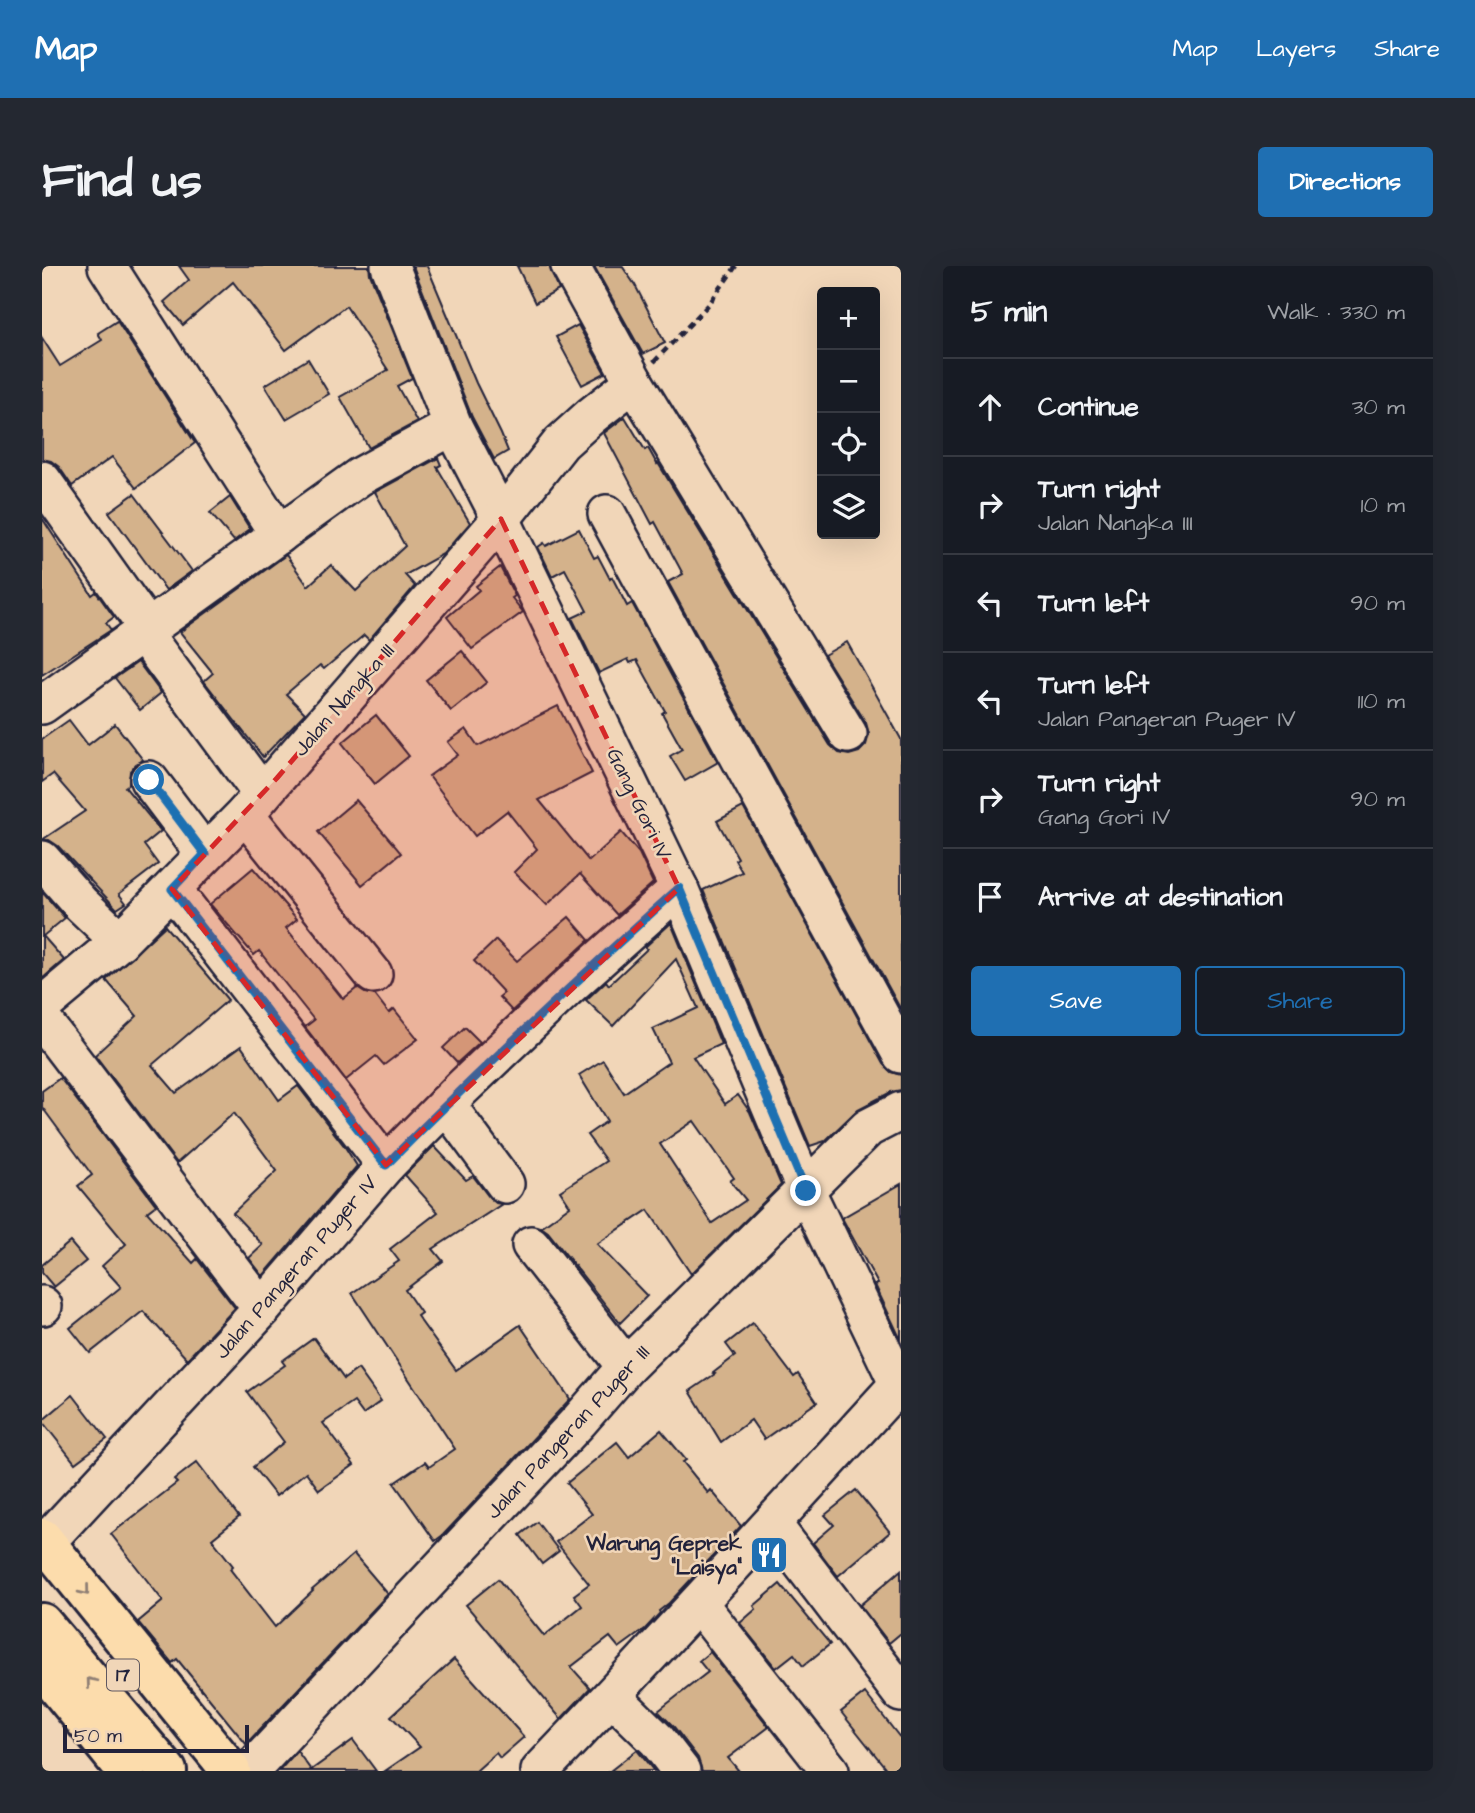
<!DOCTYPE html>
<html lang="en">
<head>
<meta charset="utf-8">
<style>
	:root { --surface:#171b24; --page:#242831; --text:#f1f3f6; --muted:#9ea1a6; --line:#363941; --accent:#1f6fb2 }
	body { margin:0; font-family:"Architects Daughter",sans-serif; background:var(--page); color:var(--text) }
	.controls { position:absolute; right:21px; top:21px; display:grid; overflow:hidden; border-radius:7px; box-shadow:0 7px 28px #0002 }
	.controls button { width:63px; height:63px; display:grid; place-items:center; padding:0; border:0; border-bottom:2px solid var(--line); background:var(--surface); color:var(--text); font:35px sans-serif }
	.scale { position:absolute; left:21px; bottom:18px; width:186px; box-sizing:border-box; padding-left:7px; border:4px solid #22223b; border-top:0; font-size:19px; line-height:24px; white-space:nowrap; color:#22223b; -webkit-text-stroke:5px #f1d6b8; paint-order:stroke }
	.stop { position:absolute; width:21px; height:21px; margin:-16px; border:5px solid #1f6fb2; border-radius:50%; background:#fff }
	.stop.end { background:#1f6fb2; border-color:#fff; box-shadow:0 2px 7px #0008 }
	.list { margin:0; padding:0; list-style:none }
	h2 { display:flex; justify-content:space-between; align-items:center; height:91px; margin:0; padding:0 28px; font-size:30px }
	h2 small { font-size:23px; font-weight:400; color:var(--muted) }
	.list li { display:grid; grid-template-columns:46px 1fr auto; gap:21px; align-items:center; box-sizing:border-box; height:98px; padding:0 28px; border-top:2px solid var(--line) }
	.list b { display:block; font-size:26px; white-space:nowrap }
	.list p { margin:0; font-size:23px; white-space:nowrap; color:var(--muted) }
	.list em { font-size:23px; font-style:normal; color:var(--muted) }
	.actions { display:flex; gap:14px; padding:21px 28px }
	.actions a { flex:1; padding:16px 0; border:2px solid var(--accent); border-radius:7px; text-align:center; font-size:24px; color:var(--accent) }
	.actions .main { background:var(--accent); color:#fff }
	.icon { flex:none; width:38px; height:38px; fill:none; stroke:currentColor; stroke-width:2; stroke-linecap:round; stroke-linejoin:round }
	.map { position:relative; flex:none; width:859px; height:1505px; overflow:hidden; border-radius:7px }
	header { display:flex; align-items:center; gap:42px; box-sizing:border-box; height:98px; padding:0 35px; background:var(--accent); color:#fff }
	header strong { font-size:33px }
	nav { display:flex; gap:38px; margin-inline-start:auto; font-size:24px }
	.intro { display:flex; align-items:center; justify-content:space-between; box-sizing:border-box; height:168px; padding:0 42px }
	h1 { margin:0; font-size:49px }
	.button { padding:18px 32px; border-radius:7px; background:var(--accent); color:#fff; font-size:24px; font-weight:700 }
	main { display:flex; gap:42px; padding:0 42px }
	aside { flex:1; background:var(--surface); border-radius:7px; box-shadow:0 7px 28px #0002 }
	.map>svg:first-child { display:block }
</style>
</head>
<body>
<header>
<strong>Map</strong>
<nav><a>Map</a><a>Layers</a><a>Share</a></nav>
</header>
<div class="intro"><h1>Find us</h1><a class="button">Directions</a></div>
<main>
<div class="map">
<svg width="859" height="1505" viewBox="0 0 859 1505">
	<rect width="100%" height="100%" fill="#f1d6b8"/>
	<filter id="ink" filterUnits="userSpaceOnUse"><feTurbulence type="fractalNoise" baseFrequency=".0143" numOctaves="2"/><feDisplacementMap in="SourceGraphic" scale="14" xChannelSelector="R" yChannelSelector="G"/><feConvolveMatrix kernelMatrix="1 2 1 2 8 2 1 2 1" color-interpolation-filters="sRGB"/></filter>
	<g filter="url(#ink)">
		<g fill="#d4b28b" stroke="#22223b" stroke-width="2" fill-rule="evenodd">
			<path d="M137 0H327L328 8 370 112 355 120 375 156 327 182 298 131 346 104 304 40 244 84 191 16 141 59 122 36 147 14Z"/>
			<path d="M371 0H385L434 117 459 168 466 185 452 193 430 151Z"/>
			<path d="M475 0H507L517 24 493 37Z"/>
			<path d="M552 0H580L593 19 623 77 601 88Z"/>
			<path d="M75 55 153 177 94 222 70 191 30 220 17 201 9 195 0 193V72L18 100 60 74 56 67Z"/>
			<path d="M536 59 563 107 540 119 514 71Z"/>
			<path d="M266 93 287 128 244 153 223 119Z"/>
			<path d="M583 151 603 184 606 182 615 198 616 197 788 479 797 487 807 489 817 486 824 479 827 468 824 457 782 389 805 376 859 473V744L626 316 641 308 613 256 610 258 562 167Z"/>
			<path d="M396 192 399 199 395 201 428 257 401 288 363 309 373 320 327 374 322 369 282 403 278 399 244 428 263 447 221 491 162 415 171 407 138 366 244 289 266 320 289 299 314 325 363 280 333 226Z"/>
			<path d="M92 228 150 305 124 324 67 246Z"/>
			<path d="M188 231 208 263 192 275 168 247Z"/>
			<path d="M0 252 50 329 54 326 72 351 64 357 69 364 0 409Z"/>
			<path d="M537 263 552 292 556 290 568 313 570 311 585 340 590 337 676 496 643 515 628 490 640 483 620 447 623 445 595 394 588 397 586 393 557 407 530 352 545 345 523 303 510 310 496 281 502 277 504 280Z"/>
			<path d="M458 301 473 330 470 332 481 346 430 383 405 351 437 324 434 320Z"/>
			<path d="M420 385 445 416 409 445 384 414Z"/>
			<path d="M96 396 119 427 98 444 73 412Z"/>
			<path d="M516 440 550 507 497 534 547 595 579 566 597 587 611 617 575 649 538 608 505 639 472 606 495 583 465 545 433 570 387 510 416 489 406 476 424 463 436 480Z"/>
			<path d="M334 449 367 490 333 518 300 477Z"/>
			<path d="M27 454 46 479 73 458 101 494 94 498 88 505 87 518 83 521 119 565 102 579 116 598 77 628 84 637 75 643 16 580 7 574H0L43 545 11 508 0 516V473Z"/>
			<path d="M314 534 359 587 320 619 276 566Z"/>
			<path d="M701 541 841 798 849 806 859 809V824L849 826 816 843 783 875 768 880 661 624 700 606 693 594 696 592 675 555Z"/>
			<path d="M211 602 255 653 244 662 301 733 315 722 323 727 333 729 347 747 352 743 376 773 342 799 334 790 304 814 263 761 272 754 217 685 212 689 168 638Z"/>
			<path d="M0 626 23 652 1 670 22 694 0 713Z"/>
			<path d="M527 651 547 674 470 745 457 731 462 727 432 695 454 674 475 695Z"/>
			<path d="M629 657 679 778 651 791 683 838 696 829 708 846 739 919 649 1008 606 944 555 978 605 1030 578 1057 506 966 499 961 528 940 518 925 564 895 545 869 565 855 537 809 561 794 582 827 627 796 611 763 656 742 634 693 571 760 544 734 564 715 567 719 605 683 603 681ZM652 855 692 912 688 915 704 934 670 957 618 878Z"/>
			<path d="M123 660 186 734 110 799 134 827 199 780 237 834 256 820 303 881 315 900 221 1010 207 992 221 979 191 947 235 905 192 847 135 897 53 789 95 750 64 714Z"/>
			<path d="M423 761 438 776 415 797 401 782Z"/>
			<path d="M18 812 114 939 105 946 151 997 155 993 193 1042 145 1093 101 1045 48 1087 28 1062 79 1021 60 1000 84 978 36 920 50 909 0 841V825Z"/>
			<path d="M392 880 424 914 431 910 447 931 454 937 460 938 391 983 401 995 363 1024 379 1047 375 1050 414 1104 478 1059 528 1133 401 1269 393 1275 352 1217 383 1196 387 1201 413 1183 310 1027 357 995 348 983 396 946 363 909Z"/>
			<path d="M859 918V1074L833 1019 836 1018 800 952Z"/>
			<path d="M28 976 44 995 12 1021 0 1007V999Z"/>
			<path d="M711 1057 752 1111 756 1108 775 1136 722 1173 709 1154 679 1176 648 1125 673 1108 671 1107 693 1090 684 1078Z"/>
			<path d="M272 1072 302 1113 316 1103 339 1135 321 1148 312 1136 281 1157 312 1199 277 1224 264 1206 234 1230 211 1201 242 1176 205 1126 243 1099 240 1095Z"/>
			<path d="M31 1129 65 1173 33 1197 0 1155Z"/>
			<path d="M619 1164 644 1194 641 1196 666 1227 669 1224 699 1260 627 1337 617 1345 618 1347 603 1363 577 1382 568 1371 529 1401 548 1422 519 1453 424 1339 456 1313 502 1370 540 1340 532 1329 547 1318 514 1276 550 1248 525 1217 575 1176 587 1191Z"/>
			<path d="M155 1196 197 1251 170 1273 191 1300 188 1303 233 1361 271 1325 270 1324 312 1288 346 1328 204 1478 135 1393 130 1397 96 1356 121 1335 69 1268 135 1217 132 1214Z"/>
			<path d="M814 1224 848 1266 796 1310 771 1277 792 1259 783 1249Z"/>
			<path d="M495 1256 517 1285 500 1298 478 1269Z"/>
			<path d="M859 1304V1367L847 1377 818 1339Z"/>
			<path d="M738 1318 788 1378 761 1400 752 1388 734 1402 698 1357 714 1343 712 1340Z"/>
			<path d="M668 1386 727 1461 686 1492 697 1505H660L656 1492 632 1461 616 1445 666 1406 657 1395Z"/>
			<path d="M412 1393 482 1471 458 1492 454 1487 434 1505H343L378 1481 349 1450Z"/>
			<path d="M823 1427 859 1473V1505H846L799 1446Z"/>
			<path d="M311 1474 334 1505H237L255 1485 269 1504Z"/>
			<path d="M595 1484 612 1505H568Z"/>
		</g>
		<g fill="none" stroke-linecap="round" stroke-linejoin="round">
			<defs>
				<g id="minor">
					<path d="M65 0 237 269"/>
					<path d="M348 0 411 160 459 253 637 622 764 925 859 1123"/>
					<path d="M528 0 592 116 806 468"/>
					<path d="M0 214 106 363"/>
					<path d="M565 248 859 788"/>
					<path d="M101 367 220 528"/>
					<path d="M0 439 317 211 411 160"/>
					<path d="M107 514 163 588"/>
					<path d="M203 548 331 708"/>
					<path d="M0 594 39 638 78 675"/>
					<path d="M130 623 344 899"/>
					<path d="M0 740 78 675 203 548 459 253 519 177 549 150 592 116"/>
					<path d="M0 754 220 1043"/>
					<path d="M404 838 463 918"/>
					<path d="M489 979 584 1101"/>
					<path d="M0 1039 1 1040"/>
					<path d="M730 1258 859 1427"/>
					<path d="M4 1276 220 1043 344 899 420 822 524 723 637 622"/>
					<path d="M657 1338 788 1505"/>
					<path d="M570 1430 615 1474 639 1505"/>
					<path d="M208 1505 537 1155 584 1101 826 862 859 845"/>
					<path d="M498 1505C620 1378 738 1248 857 1118"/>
				</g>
				<g id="highway">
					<path d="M0 1272 189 1505"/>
					<path d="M0 1357 125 1505"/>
					<path d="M0 1402 84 1505"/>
				</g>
			</defs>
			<use href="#minor" stroke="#22223b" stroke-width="42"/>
			<use href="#highway" stroke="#22223b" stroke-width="44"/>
			<path stroke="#22223b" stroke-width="4.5" stroke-dasharray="7 5" stroke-linecap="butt" d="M612 96 667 38 694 0"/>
			<use href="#minor" stroke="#f1d6b8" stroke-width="37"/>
			<use href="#highway" stroke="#fcdcac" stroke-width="38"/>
		</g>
		<defs><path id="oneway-chevron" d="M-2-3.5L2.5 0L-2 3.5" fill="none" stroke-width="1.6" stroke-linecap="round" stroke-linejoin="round" transform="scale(1.75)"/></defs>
		<g stroke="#8f7f74">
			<use href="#oneway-chevron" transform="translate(43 1325) rotate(51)"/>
			<use href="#oneway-chevron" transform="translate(49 1416) rotate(-130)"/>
		</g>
	</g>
	<g fill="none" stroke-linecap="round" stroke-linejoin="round" filter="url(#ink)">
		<path stroke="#1f6fb2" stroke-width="9" d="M107 514 163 588 130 623 344 899C439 803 537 712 637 622L764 925"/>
	</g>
	<path fill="#d62828" fill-opacity="0.2" stroke="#d62828" stroke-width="5" stroke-dasharray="14 9" stroke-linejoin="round" d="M459 253 637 622 344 899 130 623 235 512Z"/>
	<defs>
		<symbol id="restaurant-square" viewBox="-11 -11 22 22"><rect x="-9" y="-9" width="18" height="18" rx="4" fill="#1f6fb2" stroke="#f1d6b8"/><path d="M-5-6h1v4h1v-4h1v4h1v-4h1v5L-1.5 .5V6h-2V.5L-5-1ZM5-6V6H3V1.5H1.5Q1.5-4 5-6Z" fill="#fff"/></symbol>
	</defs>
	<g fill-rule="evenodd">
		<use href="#restaurant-square" x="705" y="1267" width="44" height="44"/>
	</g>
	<g text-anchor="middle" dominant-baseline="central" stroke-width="5" stroke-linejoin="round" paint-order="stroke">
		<rect fill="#f1d6b8" stroke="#605860" stroke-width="2" x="65" y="1393.5" width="32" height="31" rx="5"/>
		<g font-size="19" font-weight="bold" fill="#22223b">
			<text x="81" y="1409">17</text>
		</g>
		<g font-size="21" fill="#22223b" stroke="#f1d6b8">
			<text transform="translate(302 434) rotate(-49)">Jalan Nangka III</text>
			<text transform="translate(597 538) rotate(64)">Gang Gori IV</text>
			<text transform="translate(254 1001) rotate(-49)">Jalan Pangeran Puger IV</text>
			<text transform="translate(526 1166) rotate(-47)">Jalan Pangeran Puger III</text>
		</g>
		<g font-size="21" font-weight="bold" fill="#22223b" stroke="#f1d6b8" text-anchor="end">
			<text x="700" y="1277">Warung Geprek<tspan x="700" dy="24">"Laisya"</tspan></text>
		</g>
	</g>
</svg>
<div class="controls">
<button>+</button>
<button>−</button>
<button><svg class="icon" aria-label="locate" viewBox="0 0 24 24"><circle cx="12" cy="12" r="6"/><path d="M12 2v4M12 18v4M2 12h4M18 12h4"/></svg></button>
<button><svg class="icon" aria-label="layers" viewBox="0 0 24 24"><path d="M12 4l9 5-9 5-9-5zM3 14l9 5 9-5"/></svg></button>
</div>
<div class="scale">50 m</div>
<div class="stop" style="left:107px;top:514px"></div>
<div class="stop end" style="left:764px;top:925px"></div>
</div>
<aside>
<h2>5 min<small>Walk · 330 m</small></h2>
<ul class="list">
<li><svg class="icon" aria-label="ahead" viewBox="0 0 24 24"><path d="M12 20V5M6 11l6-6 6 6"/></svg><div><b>Continue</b></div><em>30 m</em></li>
<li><svg class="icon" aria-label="right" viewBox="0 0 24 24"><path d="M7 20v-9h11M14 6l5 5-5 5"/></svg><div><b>Turn right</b><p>Jalan Nangka III</p></div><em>10 m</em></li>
<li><svg class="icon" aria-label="left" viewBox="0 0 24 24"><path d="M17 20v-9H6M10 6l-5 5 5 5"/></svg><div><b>Turn left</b></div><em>90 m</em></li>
<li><svg class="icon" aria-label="left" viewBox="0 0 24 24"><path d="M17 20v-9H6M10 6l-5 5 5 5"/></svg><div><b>Turn left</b><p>Jalan Pangeran Puger IV</p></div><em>110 m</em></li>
<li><svg class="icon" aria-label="right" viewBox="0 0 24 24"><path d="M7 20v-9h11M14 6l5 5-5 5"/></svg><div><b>Turn right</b><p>Gang Gori IV</p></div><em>90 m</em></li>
<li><svg class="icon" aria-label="arrive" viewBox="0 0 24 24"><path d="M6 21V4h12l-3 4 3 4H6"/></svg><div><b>Arrive at destination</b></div></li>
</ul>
<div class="actions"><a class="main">Save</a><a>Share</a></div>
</aside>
</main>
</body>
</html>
